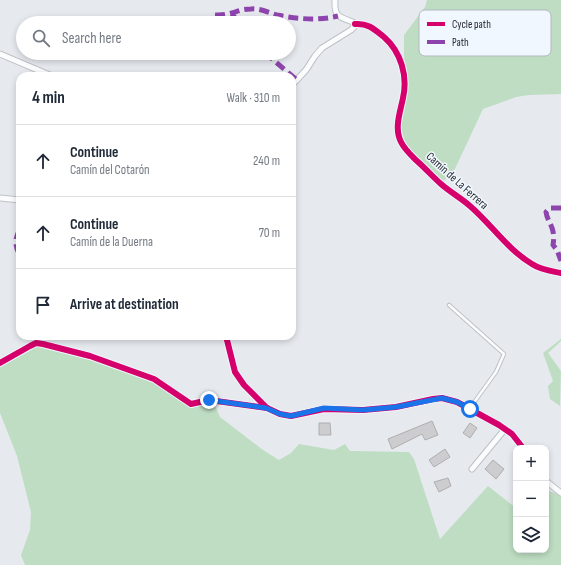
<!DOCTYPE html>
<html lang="en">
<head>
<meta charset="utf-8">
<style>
	:root { --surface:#fff; --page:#f2f2f3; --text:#1f2937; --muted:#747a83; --line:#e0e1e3 }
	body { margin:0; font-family:"Sofia Sans Condensed",sans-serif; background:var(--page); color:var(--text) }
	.controls { position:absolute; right:12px; bottom:12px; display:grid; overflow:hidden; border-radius:8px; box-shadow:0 2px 6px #0003 }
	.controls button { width:36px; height:36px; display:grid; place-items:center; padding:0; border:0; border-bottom:1px solid var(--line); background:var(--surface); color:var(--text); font:20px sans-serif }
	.stop { position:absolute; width:12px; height:12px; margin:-9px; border:3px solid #1a73e8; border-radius:50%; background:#fff }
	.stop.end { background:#1a73e8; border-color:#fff; box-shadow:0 1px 4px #0008 }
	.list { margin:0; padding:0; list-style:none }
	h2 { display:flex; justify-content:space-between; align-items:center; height:52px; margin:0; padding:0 16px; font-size:17px }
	h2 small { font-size:13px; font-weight:400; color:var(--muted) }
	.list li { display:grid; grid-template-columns:26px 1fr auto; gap:12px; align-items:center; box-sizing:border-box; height:72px; padding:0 16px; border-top:1px solid var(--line) }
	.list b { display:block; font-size:15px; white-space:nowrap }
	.list p { margin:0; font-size:13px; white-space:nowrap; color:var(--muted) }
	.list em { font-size:13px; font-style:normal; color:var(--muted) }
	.icon { flex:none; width:22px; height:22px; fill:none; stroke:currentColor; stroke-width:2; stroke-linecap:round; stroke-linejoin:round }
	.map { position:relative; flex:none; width:561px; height:565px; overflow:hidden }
	.search { position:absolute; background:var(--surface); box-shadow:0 2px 6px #0003; left:16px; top:16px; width:280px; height:44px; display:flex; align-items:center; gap:10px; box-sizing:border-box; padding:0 14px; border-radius:22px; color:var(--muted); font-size:15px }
	.panel { position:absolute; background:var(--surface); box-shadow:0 2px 6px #0003; left:16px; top:72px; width:280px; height:268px; border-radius:12px }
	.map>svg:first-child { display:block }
</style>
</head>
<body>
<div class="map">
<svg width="561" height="565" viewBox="0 0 561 565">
	<rect width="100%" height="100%" fill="#e6eaef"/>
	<g fill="#beddc2">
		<path d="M427 0H561V94L529 95 516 97 483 109 453 173 442 182 408 147 401 136V120L408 91 407 70 404 58V35L425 7Z"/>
		<path d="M561 339V341L548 353 561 371 560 406 550 399 548 386 553 381 543 353Z"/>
		<path d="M43 344 81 354 154 379 191 404V408L213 401 220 417 263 450 279 460 291 453 299 444 334 450 345 444 350 451 409 452 414 459 440 539 488 486 516 508V550H546V490L561 495V565H25L21 555 30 530 31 512 17 456 0 413V366L1 362 30 346Z"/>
	</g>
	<g fill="#cdcdcf" stroke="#aeaeb0">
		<path d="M432 421 438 435 425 440 422 434 392 449 388 439Z"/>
		<path d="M319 423H330L331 435H319Z"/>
		<path d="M470 423 477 428 470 438 463 433Z"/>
		<path d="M445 449 450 457 434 467 429 460Z"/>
		<path d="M493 460 504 469 496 479 485 469Z"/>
		<path d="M448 478 451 486 439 492 434 482Z"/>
	</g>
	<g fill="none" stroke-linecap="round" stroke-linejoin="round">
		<defs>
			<path id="lane" d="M449 305 504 354 496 372 470 408"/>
			<g id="street">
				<path d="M335 0C334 17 339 17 353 22L355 24"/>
				<path d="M355 24C368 23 374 29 384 37 401 52 408 76 403 98 400 113 394 128 401 142 405 150 411 155 417 161 425 168 433 177 441 184 450 192 461 198 470 206 492 225 507 249 532 264 541 270 551 271 561 273"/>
				<path d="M0 54 52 76"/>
				<path d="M292 85 306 70 315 56 322 48 351 30 354 27 355 24"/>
				<path d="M0 198 20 200"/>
				<path d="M226 336 235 372 244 385 267 408 280 414 291 416 324 409 363 410 396 407 433 399 442 398 457 402 499 425 512 434 523 448"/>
				<path d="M0 363 30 346 36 343 43 344 90 356 154 379 191 404 209 400 267 408"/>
				<path d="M472 469 505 429"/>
				<path d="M546 481 561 493"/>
			</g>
		</defs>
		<use href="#lane" stroke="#bfc2c6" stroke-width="4.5"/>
		<use href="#street" stroke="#bfc2c6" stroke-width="7"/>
		<use href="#lane" stroke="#fbfcfd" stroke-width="2.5"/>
		<use href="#street" stroke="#fbfcfd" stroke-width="5"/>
		<g stroke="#8e44ad" stroke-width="5" stroke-dasharray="10 5" stroke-linecap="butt">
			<path d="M232 14 239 23"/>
			<path d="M215 15C232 16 236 9 251 9 260 8 269 13 277 15 298 19 318 21 338 16"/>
			<path d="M265 53 297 80"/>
			<path d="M561 208H550L546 212C547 219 550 222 552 228 554 233 554 240 553 245L557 250 561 261"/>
			<path d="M20 230C14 238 15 247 20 255"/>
		</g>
		<defs>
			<g id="cycleway">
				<path d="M355 24C368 23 374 29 384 37 401 52 408 76 403 98 400 113 394 128 401 142 405 150 411 155 417 161 425 168 433 177 441 184 450 192 461 198 470 206 492 225 507 249 532 264 541 270 551 271 561 273"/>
				<path d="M226 336 235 372 244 385 267 408 280 414 291 416 324 409 363 410 396 407 433 399 442 398 457 402 499 425 512 434 523 448"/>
				<path d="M0 363 30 346 36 343 43 344 90 356 154 379 191 404 209 400 267 408"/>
			</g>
		</defs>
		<use href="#cycleway" stroke="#f1f7fe" stroke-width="8"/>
		<use href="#cycleway" stroke="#d6006c" stroke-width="6"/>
	</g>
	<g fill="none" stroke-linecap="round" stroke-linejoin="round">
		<path stroke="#1a73e8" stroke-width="5" d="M209 400 266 408 280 414 291 416 324 408 363 410 396 407 442 398 457 402 470 409"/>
	</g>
	<g text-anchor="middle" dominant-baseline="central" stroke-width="3" stroke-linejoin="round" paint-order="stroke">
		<g font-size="12" fill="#26282c" stroke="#f1f7fe">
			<text transform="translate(457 181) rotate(42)">Camín de La Ferrera</text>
		</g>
	</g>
	<rect x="419" y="10" width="132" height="46" rx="6" fill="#f1f7fe" stroke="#b4b9bf" stroke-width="1"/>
	<rect x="427" y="22" width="18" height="4" fill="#d6006c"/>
	<rect x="427" y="40" width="18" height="4" fill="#8e44ad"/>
	<g font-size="11" fill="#26282c">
		<text x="452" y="28">Cycle path</text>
		<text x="452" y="46">Path</text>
	</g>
</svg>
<div class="controls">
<button>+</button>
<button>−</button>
<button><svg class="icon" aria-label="layers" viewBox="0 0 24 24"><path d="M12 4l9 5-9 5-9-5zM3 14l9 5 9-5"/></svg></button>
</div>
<div class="stop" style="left:470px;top:409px"></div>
<div class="stop end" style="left:209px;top:400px"></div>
<div class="search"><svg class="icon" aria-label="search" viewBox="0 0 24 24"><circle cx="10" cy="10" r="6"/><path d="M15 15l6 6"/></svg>Search here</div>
<section class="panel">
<h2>4 min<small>Walk · 310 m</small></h2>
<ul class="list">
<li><svg class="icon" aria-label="ahead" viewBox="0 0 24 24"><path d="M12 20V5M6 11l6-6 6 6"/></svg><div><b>Continue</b><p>Camín del Cotarón</p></div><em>240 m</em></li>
<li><svg class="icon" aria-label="ahead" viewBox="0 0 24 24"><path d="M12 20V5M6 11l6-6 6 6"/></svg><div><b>Continue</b><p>Camín de la Duerna</p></div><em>70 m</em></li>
<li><svg class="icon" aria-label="arrive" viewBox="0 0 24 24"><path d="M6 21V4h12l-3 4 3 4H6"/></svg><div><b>Arrive at destination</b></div></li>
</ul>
</section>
</div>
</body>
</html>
